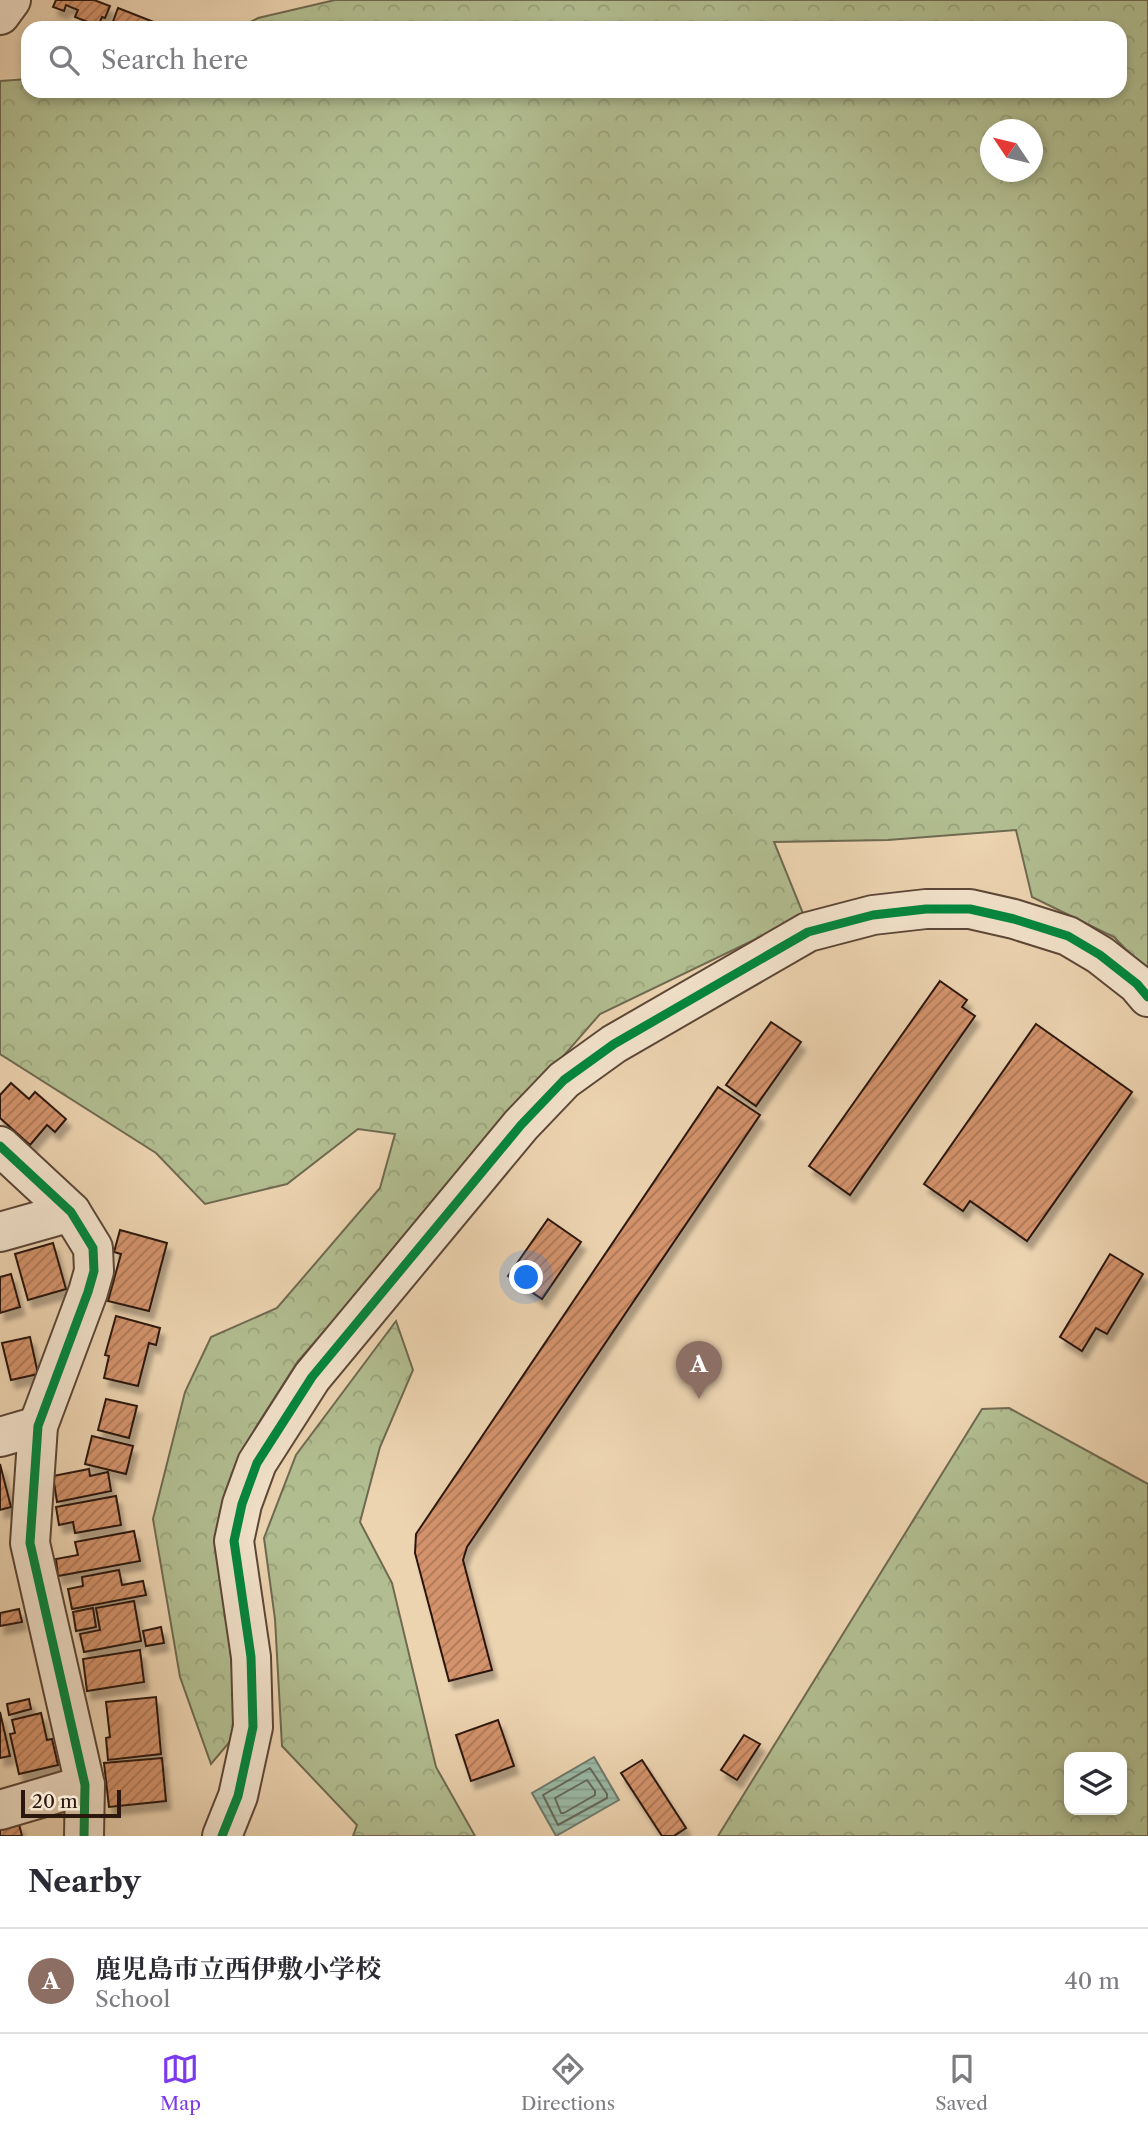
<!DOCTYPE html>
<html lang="en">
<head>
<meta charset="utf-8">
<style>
	:root { --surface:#fff; --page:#f2f2f3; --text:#2b2b33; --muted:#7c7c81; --line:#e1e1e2; --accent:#7c3aed }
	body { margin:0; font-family:"Libre Caslon Text","Noto Serif JP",serif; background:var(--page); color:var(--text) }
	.controls { position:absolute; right:21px; bottom:21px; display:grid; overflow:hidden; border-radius:14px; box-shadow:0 4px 10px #0003 }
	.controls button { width:63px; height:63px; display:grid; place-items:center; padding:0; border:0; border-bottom:2px solid var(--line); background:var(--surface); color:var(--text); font:35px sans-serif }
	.compass { position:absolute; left:980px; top:119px; width:63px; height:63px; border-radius:50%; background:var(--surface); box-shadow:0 4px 10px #0003; rotate:305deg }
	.scale { position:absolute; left:21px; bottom:18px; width:100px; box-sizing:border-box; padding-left:7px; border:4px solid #2c170e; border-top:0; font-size:19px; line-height:24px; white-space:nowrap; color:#2c170e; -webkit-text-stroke:5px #f3e3cc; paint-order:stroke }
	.you { position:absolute; left:527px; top:1278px; width:24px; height:24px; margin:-18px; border:5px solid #fff; border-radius:50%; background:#1a73e8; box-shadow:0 0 0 10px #1a73e833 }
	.badge { display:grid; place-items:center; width:46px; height:46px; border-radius:50%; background:var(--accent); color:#fff; font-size:23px; font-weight:700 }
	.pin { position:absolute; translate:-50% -58px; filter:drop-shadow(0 2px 4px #0008) }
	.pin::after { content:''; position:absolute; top:37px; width:24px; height:21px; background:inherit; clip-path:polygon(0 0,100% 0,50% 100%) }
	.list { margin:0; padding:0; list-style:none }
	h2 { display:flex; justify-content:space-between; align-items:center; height:91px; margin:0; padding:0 28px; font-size:30px }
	h2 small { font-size:23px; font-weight:400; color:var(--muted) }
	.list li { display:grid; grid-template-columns:46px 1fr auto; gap:21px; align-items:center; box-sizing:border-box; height:105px; padding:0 28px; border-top:2px solid var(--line) }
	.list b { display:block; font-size:26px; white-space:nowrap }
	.list p { margin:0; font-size:23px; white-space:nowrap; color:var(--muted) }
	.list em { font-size:23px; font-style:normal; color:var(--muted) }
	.icon { flex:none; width:38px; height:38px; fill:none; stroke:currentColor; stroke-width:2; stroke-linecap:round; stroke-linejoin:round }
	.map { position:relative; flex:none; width:1148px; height:1836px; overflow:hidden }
	.search { position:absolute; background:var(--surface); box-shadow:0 4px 10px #0003; left:21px; right:21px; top:21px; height:77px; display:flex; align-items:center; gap:18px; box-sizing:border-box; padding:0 24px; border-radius:21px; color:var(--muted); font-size:26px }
	.sheet { height:196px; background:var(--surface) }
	nav { display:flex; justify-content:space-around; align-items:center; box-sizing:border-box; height:98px; border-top:2px solid var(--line); background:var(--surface); font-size:19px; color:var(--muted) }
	nav a { display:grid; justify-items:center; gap:4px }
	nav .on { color:var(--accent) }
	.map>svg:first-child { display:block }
</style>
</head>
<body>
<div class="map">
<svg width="1148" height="1836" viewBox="0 0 1148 1836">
	<defs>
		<pattern id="forest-crowns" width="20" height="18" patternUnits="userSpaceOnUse" patternTransform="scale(1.75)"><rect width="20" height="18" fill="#b2be91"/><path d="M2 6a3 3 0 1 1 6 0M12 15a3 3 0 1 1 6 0" fill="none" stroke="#99a37c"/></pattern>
		<pattern id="water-rules" width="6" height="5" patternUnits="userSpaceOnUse" patternTransform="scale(1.75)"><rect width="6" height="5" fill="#9ab9a6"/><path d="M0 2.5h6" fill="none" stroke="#859e8e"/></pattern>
		<pattern id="building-hatch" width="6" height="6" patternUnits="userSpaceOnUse" patternTransform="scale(1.75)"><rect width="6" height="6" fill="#d4936c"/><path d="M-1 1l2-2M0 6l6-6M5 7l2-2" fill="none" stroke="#ac7757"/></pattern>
		<filter id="shadow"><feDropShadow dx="4.5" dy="8" stdDeviation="2" flood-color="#0004"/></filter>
	</defs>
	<rect width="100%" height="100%" fill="#edd4b1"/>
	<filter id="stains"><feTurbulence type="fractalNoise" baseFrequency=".00286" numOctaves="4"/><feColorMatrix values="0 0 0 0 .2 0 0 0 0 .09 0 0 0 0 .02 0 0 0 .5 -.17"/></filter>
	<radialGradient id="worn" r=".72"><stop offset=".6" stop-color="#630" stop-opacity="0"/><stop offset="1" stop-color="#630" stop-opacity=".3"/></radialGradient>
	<g fill="url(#forest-crowns)" stroke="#6f6a50" stroke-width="2" fill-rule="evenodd">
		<path d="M335 0H1148V972L1114 937 1032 897 1016 830 888 840 774 842 804 916 600 1014 298 1361 256 1427 226 1491 215 1540 229 1636 238 1732 211 1764 180 1677 153 1519 185 1392 211 1337 277 1308 380 1188 395 1134 358 1129 287 1184 205 1204 156 1153 0 1054V81L28 79V91H1120V28H239L258 18ZM990 130H1032V172H990Z"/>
		<path d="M396 1321 413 1370 380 1447 360 1522 392 1583 436 1767 475 1836H353L357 1825 282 1746 275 1619 264 1538 296 1455Z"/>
		<path d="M1009 1408 1148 1484V1836H718L982 1409ZM1122 1757V1810H1069V1757Z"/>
	</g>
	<path fill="url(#water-rules)" stroke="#6e7869" stroke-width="2" d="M594 1757 619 1800 556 1836 532 1793Z"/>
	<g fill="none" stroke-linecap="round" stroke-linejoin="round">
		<g stroke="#63685a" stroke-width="2">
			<path d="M590 1768 607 1794V1798L558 1825 543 1795Z"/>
			<path d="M587 1780 595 1791V1795L564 1813H561L555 1798Z"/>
		</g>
	</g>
	<g fill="url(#building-hatch)" stroke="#2c170e" stroke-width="2" filter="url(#shadow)">
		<path d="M56 0H94L110 6 105 18 102 17 98 26 75 17 78 10 66 5 64 11 53 7Z"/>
		<path d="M118 8 159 24 157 28 111 27Z"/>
		<path d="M940 981 967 1000 962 1007 975 1016 850 1195 809 1166Z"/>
		<path d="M771 1022 801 1042 756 1106 726 1085Z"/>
		<path d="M1036 1024 1132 1092 1027 1241 970 1201 963 1211 924 1184Z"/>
		<path d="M11 1083 29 1099 35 1092 66 1119 55 1132 47 1125 30 1145 0 1118V1095Z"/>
		<path d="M718 1087 760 1115 467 1547 463 1560 492 1670 449 1681 415 1553 416 1534Z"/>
		<path d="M548 1219 581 1242 542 1299 508 1276Z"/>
		<path d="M120 1230 167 1243 149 1311 108 1301 121 1254 114 1252Z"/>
		<path d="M53 1243 66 1289 28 1300 15 1254Z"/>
		<path d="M1110 1254 1143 1274 1107 1334 1096 1328 1082 1351 1060 1337Z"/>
		<path d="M11 1274 20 1307 0 1313V1277Z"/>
		<path d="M116 1316 160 1328 156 1345 149 1343 138 1386 104 1378 109 1356 105 1355Z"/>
		<path d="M30 1337 38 1374 11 1380 2 1343Z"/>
		<path d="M106 1399 137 1406 129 1438 98 1430Z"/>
		<path d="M92 1436 133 1446 126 1474 85 1464Z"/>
		<path d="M0 1464 11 1507 0 1510Z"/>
		<path d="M89 1469 90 1476 108 1472 111 1491 57 1502 53 1476Z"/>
		<path d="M116 1496 121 1525 75 1533 73 1522 59 1525 56 1507Z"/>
		<path d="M134 1531 140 1561 58 1576 56 1559 78 1555 75 1542Z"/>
		<path d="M119 1570 122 1585 143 1581 146 1595 72 1609 68 1589 83 1586 82 1577Z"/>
		<path d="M134 1601 141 1641 84 1652 80 1634 100 1630 96 1608Z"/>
		<path d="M93 1608 96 1627 76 1631 73 1612Z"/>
		<path d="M19 1609 22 1622 0 1626V1613Z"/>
		<path d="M161 1627 164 1643 146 1646 143 1631Z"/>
		<path d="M140 1650 144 1682 87 1691 83 1659Z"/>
		<path d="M156 1697 161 1754 108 1760 106 1738 110 1737 106 1702Z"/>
		<path d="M29 1699 31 1709 9 1715 7 1704Z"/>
		<path d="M0 1712 10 1756 0 1758Z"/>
		<path d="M41 1713 47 1740 52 1739 58 1765 19 1774 10 1734 15 1733 12 1720Z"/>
		<path d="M498 1720 514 1766 471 1781 456 1735Z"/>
		<path d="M744 1735 760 1744 737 1780 721 1770Z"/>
		<path d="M162 1758 166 1801 109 1807 104 1763Z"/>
		<path d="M642 1760 686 1828 674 1836H662L621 1773Z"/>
		<path d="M19 1824 22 1836H0V1830Z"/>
	</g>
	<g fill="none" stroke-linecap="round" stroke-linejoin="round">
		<defs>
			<g id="street">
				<path d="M0 15 11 0"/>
				<path d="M0 1146 71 1212 93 1248 94 1271 88 1292 38 1426 30 1543 85 1785 84 1836"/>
				<path d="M0 1232 71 1212"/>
				<path d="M0 1437 38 1426"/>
				<path d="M0 1810 85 1785"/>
				<path d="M222 1836 238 1796 253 1727 251 1657 234 1541 242 1504 257 1463 312 1377 521 1125 564 1080 614 1044 808 932 873 915 926 909H970L1014 919 1068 936 1100 955 1137 984 1148 997"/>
			</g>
		</defs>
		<use href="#street" stroke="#5c4637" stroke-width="42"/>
		<use href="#street" stroke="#f3e3cc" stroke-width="38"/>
		<defs>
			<g id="cycleway">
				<path d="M0 1146 71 1212 93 1248 94 1271 88 1292 38 1426 30 1543 85 1785 84 1836"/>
				<path d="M222 1836 238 1796 253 1727 251 1657 234 1541 242 1504 257 1463 312 1377 521 1125 564 1080 614 1044 808 932 873 915 926 909H970L1014 919 1068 936 1100 955 1137 984 1148 997"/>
			</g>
		</defs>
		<use href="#cycleway" stroke="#f3e3cc" stroke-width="13"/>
		<use href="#cycleway" stroke="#00873e" stroke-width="9"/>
	</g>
	<rect width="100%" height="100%" filter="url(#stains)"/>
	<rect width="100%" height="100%" fill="url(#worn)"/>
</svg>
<div class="controls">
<button><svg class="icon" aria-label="layers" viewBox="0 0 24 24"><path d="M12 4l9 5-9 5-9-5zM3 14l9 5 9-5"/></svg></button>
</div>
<svg class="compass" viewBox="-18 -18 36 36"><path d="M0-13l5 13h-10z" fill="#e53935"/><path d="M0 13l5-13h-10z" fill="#7c7c81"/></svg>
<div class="scale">20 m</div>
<div class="you"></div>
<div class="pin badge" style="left:699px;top:1399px;background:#8d6e63">A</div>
<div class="search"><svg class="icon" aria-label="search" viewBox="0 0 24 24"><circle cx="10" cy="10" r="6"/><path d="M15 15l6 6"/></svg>Search here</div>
</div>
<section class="sheet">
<h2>Nearby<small></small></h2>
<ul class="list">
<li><span class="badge" style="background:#8d6e63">A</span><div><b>鹿児島市立西伊敷小学校</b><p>School</p></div><em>40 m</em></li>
</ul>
</section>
<nav>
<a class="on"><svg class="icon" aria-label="map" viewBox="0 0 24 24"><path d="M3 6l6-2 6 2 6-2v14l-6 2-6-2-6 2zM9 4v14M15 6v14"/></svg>Map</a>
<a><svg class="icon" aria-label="directions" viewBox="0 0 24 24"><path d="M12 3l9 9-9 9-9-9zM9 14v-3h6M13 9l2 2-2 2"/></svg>Directions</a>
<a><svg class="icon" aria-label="saved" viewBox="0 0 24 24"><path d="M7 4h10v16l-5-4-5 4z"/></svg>Saved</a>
</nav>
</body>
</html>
